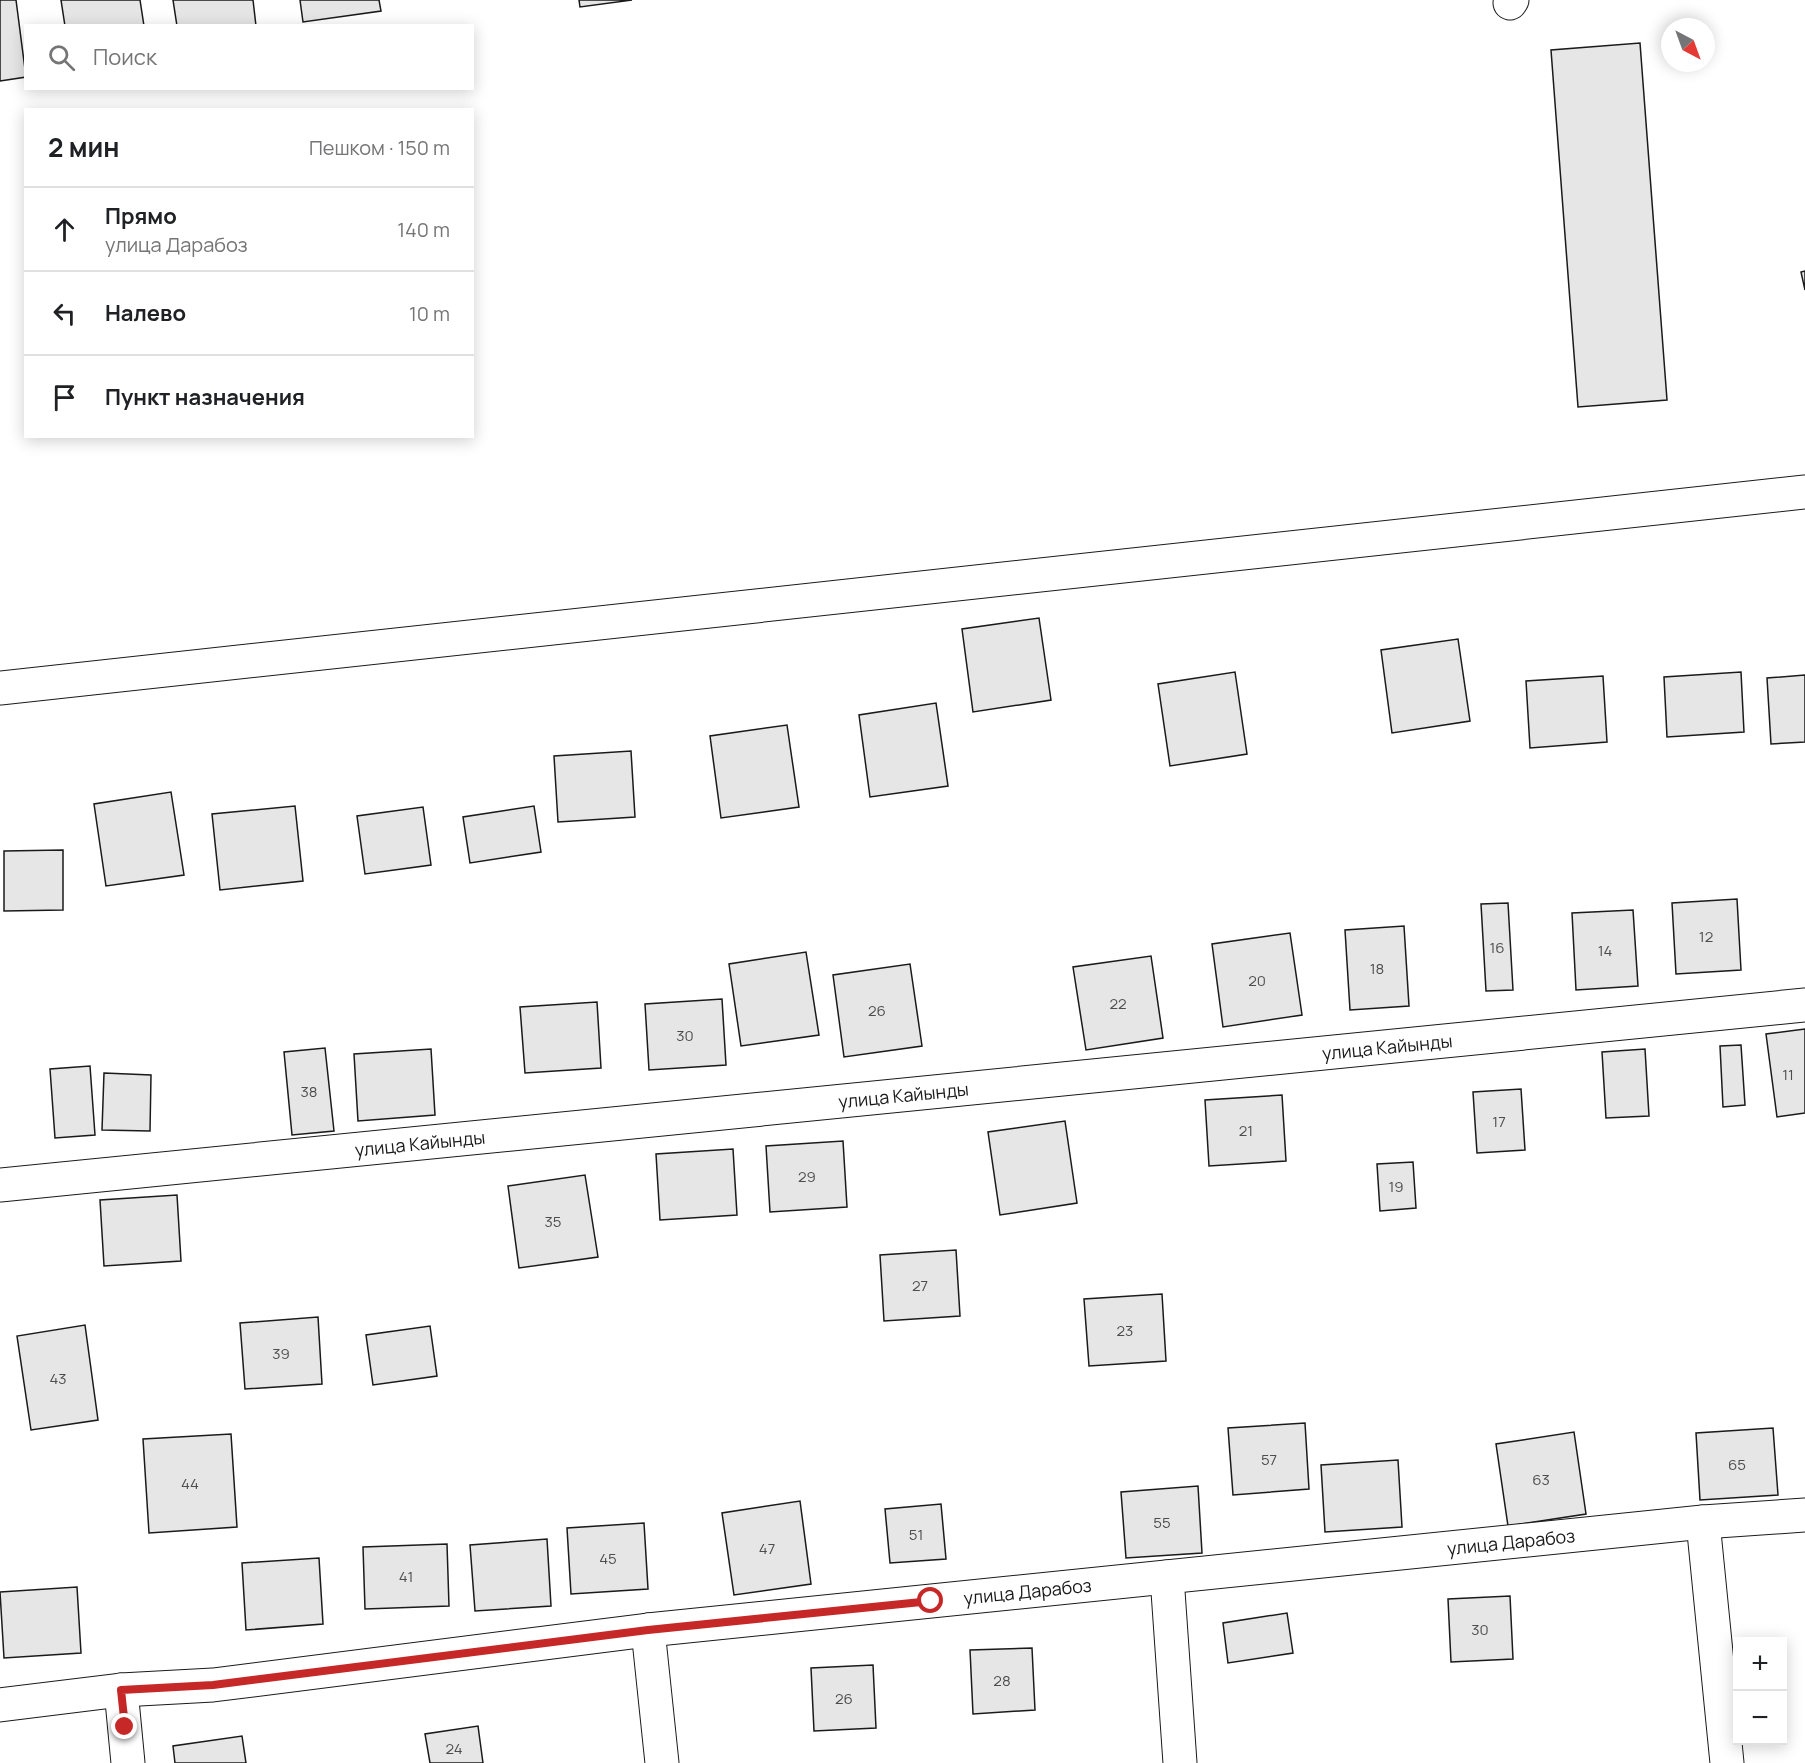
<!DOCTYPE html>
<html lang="ru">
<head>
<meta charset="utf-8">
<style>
	:root { --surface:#fff; --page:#f2f2f2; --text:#202124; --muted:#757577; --line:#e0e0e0 }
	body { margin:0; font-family:Manrope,sans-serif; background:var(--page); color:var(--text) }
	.controls { position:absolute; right:18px; bottom:18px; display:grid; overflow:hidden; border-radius:0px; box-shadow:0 3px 15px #0003 }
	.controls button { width:54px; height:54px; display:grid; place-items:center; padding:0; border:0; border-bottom:2px solid var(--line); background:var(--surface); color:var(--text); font:30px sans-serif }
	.compass { position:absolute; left:1661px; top:18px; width:54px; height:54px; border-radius:50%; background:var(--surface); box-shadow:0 3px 15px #0003; rotate:139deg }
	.stop { position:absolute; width:18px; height:18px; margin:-14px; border:4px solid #c62828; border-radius:50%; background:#fff }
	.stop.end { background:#c62828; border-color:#fff; box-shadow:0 2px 6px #0008 }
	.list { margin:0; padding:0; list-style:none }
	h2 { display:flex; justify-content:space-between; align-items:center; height:78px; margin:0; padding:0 24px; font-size:26px }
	h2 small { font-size:20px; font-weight:400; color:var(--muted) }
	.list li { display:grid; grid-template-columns:39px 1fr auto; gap:18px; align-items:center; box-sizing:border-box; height:84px; padding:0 24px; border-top:2px solid var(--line) }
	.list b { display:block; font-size:22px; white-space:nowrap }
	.list p { margin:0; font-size:20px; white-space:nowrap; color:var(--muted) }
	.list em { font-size:20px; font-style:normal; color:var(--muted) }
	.icon { flex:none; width:33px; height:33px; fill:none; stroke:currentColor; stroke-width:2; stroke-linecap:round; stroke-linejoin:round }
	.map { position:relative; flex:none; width:1805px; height:1763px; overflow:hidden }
	.search { position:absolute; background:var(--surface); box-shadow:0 3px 15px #0003; left:24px; top:24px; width:450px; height:66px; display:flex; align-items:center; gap:15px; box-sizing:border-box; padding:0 21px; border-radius:0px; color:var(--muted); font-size:22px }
	.panel { position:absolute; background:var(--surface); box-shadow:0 3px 15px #0003; left:24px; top:108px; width:450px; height:330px; border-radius:0px }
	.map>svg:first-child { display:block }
</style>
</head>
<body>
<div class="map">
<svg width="1805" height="1763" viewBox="0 0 1805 1763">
	<rect width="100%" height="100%" fill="#fff"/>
	<g fill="#e6e6e6" stroke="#1a1a1a" stroke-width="1.5">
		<path d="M0 0H16L26 77 0 81Z"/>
		<path d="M61 0H140L144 26H65Z"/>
		<path d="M173 0H253L256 26H177Z"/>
		<path d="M300 0H379L381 11 303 22Z"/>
		<path d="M579 0H632L580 7Z"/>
		<path d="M1640 43 1667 400 1578 407 1551 50Z"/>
		<path d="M1805 271V290L1801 272Z"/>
		<path d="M1039 618 1051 700 973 712 962 629Z"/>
		<path d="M1458 639 1470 721 1392 733 1381 650Z"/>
		<path d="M1235 672 1247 754 1170 766 1158 684Z"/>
		<path d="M1741 672 1744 732 1667 737 1664 677Z"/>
		<path d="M1805 675V742L1771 744 1767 678Z"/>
		<path d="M1603 676 1607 742 1530 748 1526 681Z"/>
		<path d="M936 703 948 786 870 797 859 715Z"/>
		<path d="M787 725 799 807 721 818 710 736Z"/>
		<path d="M631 751 635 817 558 822 554 756Z"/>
		<path d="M171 792 184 875 106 886 94 804Z"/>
		<path d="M295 806 303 881 220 890 212 814Z"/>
		<path d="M534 806 541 852 470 863 463 817Z"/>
		<path d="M423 807 431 865 365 874 357 816Z"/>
		<path d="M63 850V910L4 911V851Z"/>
		<path d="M1737 899 1741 970 1676 974 1672 903Z"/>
		<path d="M1508 903 1513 990 1486 991 1481 904Z"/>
		<path d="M1633 910 1638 986 1576 990 1572 913Z"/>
		<path d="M1404 926 1409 1006 1350 1010 1345 930Z"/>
		<path d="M1290 933 1302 1015 1223 1027 1212 944Z"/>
		<path d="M806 952 819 1035 741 1046 729 964Z"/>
		<path d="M1151 956 1163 1038 1086 1050 1073 967Z"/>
		<path d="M910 964 922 1046 844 1057 833 975Z"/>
		<path d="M722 999 726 1065 649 1070 645 1004Z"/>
		<path d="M597 1002 601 1068 525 1073 520 1007Z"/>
		<path d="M1805 1029V1113L1777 1117 1766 1034Z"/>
		<path d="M1741 1045 1745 1105 1723 1107 1720 1046Z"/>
		<path d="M325 1048 334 1131 292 1135 284 1052Z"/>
		<path d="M431 1049 435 1115 358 1121 354 1054Z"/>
		<path d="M1645 1049 1649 1116 1606 1118 1602 1052Z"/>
		<path d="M90 1066 95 1135 55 1138 50 1069Z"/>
		<path d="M104 1073 151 1075 150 1131 102 1130Z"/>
		<path d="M1521 1089 1525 1150 1477 1153 1473 1092Z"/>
		<path d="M1282 1095 1286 1161 1209 1166 1205 1100Z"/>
		<path d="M1065 1121 1077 1203 1000 1215 988 1132Z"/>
		<path d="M843 1141 847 1207 770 1212 766 1146Z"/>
		<path d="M733 1149 737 1215 660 1220 656 1154Z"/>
		<path d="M1413 1162 1416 1208 1380 1211 1377 1164Z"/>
		<path d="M585 1175 598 1257 519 1268 508 1186Z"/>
		<path d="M177 1195 181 1261 104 1266 100 1200Z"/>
		<path d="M956 1250 960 1316 884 1321 880 1255Z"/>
		<path d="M1162 1294 1166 1361 1089 1366 1084 1299Z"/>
		<path d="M318 1317 322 1384 245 1389 240 1323Z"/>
		<path d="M85 1325 98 1420 31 1430 17 1336Z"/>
		<path d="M430 1326 437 1376 373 1385 366 1335Z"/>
		<path d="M1305 1423 1309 1489 1233 1495 1228 1428Z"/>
		<path d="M1773 1428 1778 1495 1700 1500 1696 1433Z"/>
		<path d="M1574 1432 1586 1514 1508 1526 1496 1444Z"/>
		<path d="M231 1434 237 1527 149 1533 143 1439Z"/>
		<path d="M1398 1460 1402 1527 1325 1532 1321 1465Z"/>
		<path d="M1198 1486 1202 1553 1126 1558 1121 1492Z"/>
		<path d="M800 1501 811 1584 734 1595 722 1513Z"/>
		<path d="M941 1504 946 1559 890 1563 885 1509Z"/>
		<path d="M644 1523 648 1589 571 1594 567 1528Z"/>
		<path d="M547 1539 551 1606 475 1611 470 1545Z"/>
		<path d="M447 1544 449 1606 365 1609 363 1547Z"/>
		<path d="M319 1558 323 1624 246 1630 242 1563Z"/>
		<path d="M77 1587 81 1653 4 1658 0 1592Z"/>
		<path d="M1510 1596 1513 1659 1451 1662 1448 1599Z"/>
		<path d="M1287 1613 1293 1653 1228 1663 1223 1623Z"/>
		<path d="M1032 1648 1035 1710 973 1714 970 1650Z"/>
		<path d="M873 1665 876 1728 814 1731 811 1668Z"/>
		<path d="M478 1726 483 1763H430L425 1734Z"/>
		<path d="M242 1736 246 1763H175L173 1746Z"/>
	</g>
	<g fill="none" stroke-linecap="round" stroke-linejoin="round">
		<defs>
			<g id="minor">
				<path d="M1510 3 1512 0"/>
				<path d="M0 688 1805 492"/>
				<path id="s1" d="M0 1185 1805 1005"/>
				<path d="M1703 1522 1727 1763"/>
				<path d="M1167 1577 1180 1763"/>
				<path d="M648 1630 662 1763"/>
				<path d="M121 1690 128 1763"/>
				<path id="s2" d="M0 1705 121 1690 213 1685 648 1630 1703 1522 1805 1515"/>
			</g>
		</defs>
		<use href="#minor" stroke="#1a1a1a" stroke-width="35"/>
		<use href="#minor" stroke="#fff" stroke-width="33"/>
	</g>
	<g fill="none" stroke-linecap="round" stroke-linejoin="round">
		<path stroke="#c62828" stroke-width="8" d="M125 1727 121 1690 213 1685 648 1630 931 1601"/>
	</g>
	<g text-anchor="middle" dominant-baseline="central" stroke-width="4.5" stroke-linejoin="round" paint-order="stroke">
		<g font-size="15" fill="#4d4d4d">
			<text x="1706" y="936">12</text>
			<text x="1497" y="947">16</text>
			<text x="1605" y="950">14</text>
			<text x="1377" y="968">18</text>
			<text x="1257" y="980">20</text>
			<text x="1118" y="1003">22</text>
			<text x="877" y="1010">26</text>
			<text x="685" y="1035">30</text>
			<text x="1788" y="1074">11</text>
			<text x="309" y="1091">38</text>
			<text x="1499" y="1121">17</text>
			<text x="1246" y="1130">21</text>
			<text x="807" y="1176">29</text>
			<text x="1396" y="1186">19</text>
			<text x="553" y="1221">35</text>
			<text x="920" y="1285">27</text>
			<text x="1125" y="1330">23</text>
			<text x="281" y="1353">39</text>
			<text x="58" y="1378">43</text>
			<text x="1269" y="1459">57</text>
			<text x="1737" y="1464">65</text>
			<text x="1541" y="1479">63</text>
			<text x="190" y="1483">44</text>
			<text x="1162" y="1522">55</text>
			<text x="916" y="1534">51</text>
			<text x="767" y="1548">47</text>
			<text x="608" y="1558">45</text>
			<text x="406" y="1576">41</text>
			<text x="1480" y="1629">30</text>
			<text x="1002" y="1680">28</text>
			<text x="844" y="1698">26</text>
			<text x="454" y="1748">24</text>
		</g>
		<g font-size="18" fill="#1a1a1a" stroke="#fff">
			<text stroke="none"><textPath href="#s1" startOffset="1394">улица Кайынды</textPath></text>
			<text stroke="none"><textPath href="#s1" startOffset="908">улица Кайынды</textPath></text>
			<text stroke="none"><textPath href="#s1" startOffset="422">улица Кайынды</textPath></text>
			<text stroke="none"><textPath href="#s2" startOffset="1520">улица Дарабоз</textPath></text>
			<text stroke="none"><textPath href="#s2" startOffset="1034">улица Дарабоз</textPath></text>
		</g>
	</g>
</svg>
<div class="controls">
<button>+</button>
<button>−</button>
</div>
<svg class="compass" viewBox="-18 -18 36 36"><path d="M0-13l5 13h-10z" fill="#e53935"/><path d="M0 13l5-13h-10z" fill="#757577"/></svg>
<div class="stop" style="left:931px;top:1601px"></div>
<div class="stop end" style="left:125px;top:1727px"></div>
<div class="search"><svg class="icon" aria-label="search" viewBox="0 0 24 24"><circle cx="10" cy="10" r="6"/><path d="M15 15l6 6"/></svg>Поиск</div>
<section class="panel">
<h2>2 мин<small>Пешком · 150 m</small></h2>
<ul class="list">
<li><svg class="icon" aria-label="ahead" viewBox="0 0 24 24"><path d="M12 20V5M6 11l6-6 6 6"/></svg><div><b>Прямо</b><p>улица Дарабоз</p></div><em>140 m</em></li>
<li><svg class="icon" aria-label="left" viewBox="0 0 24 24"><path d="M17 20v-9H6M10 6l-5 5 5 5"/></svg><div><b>Налево</b></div><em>10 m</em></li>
<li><svg class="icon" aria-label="arrive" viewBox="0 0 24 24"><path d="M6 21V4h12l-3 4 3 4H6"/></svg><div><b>Пункт назначения</b></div></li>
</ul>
</section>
</div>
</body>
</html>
